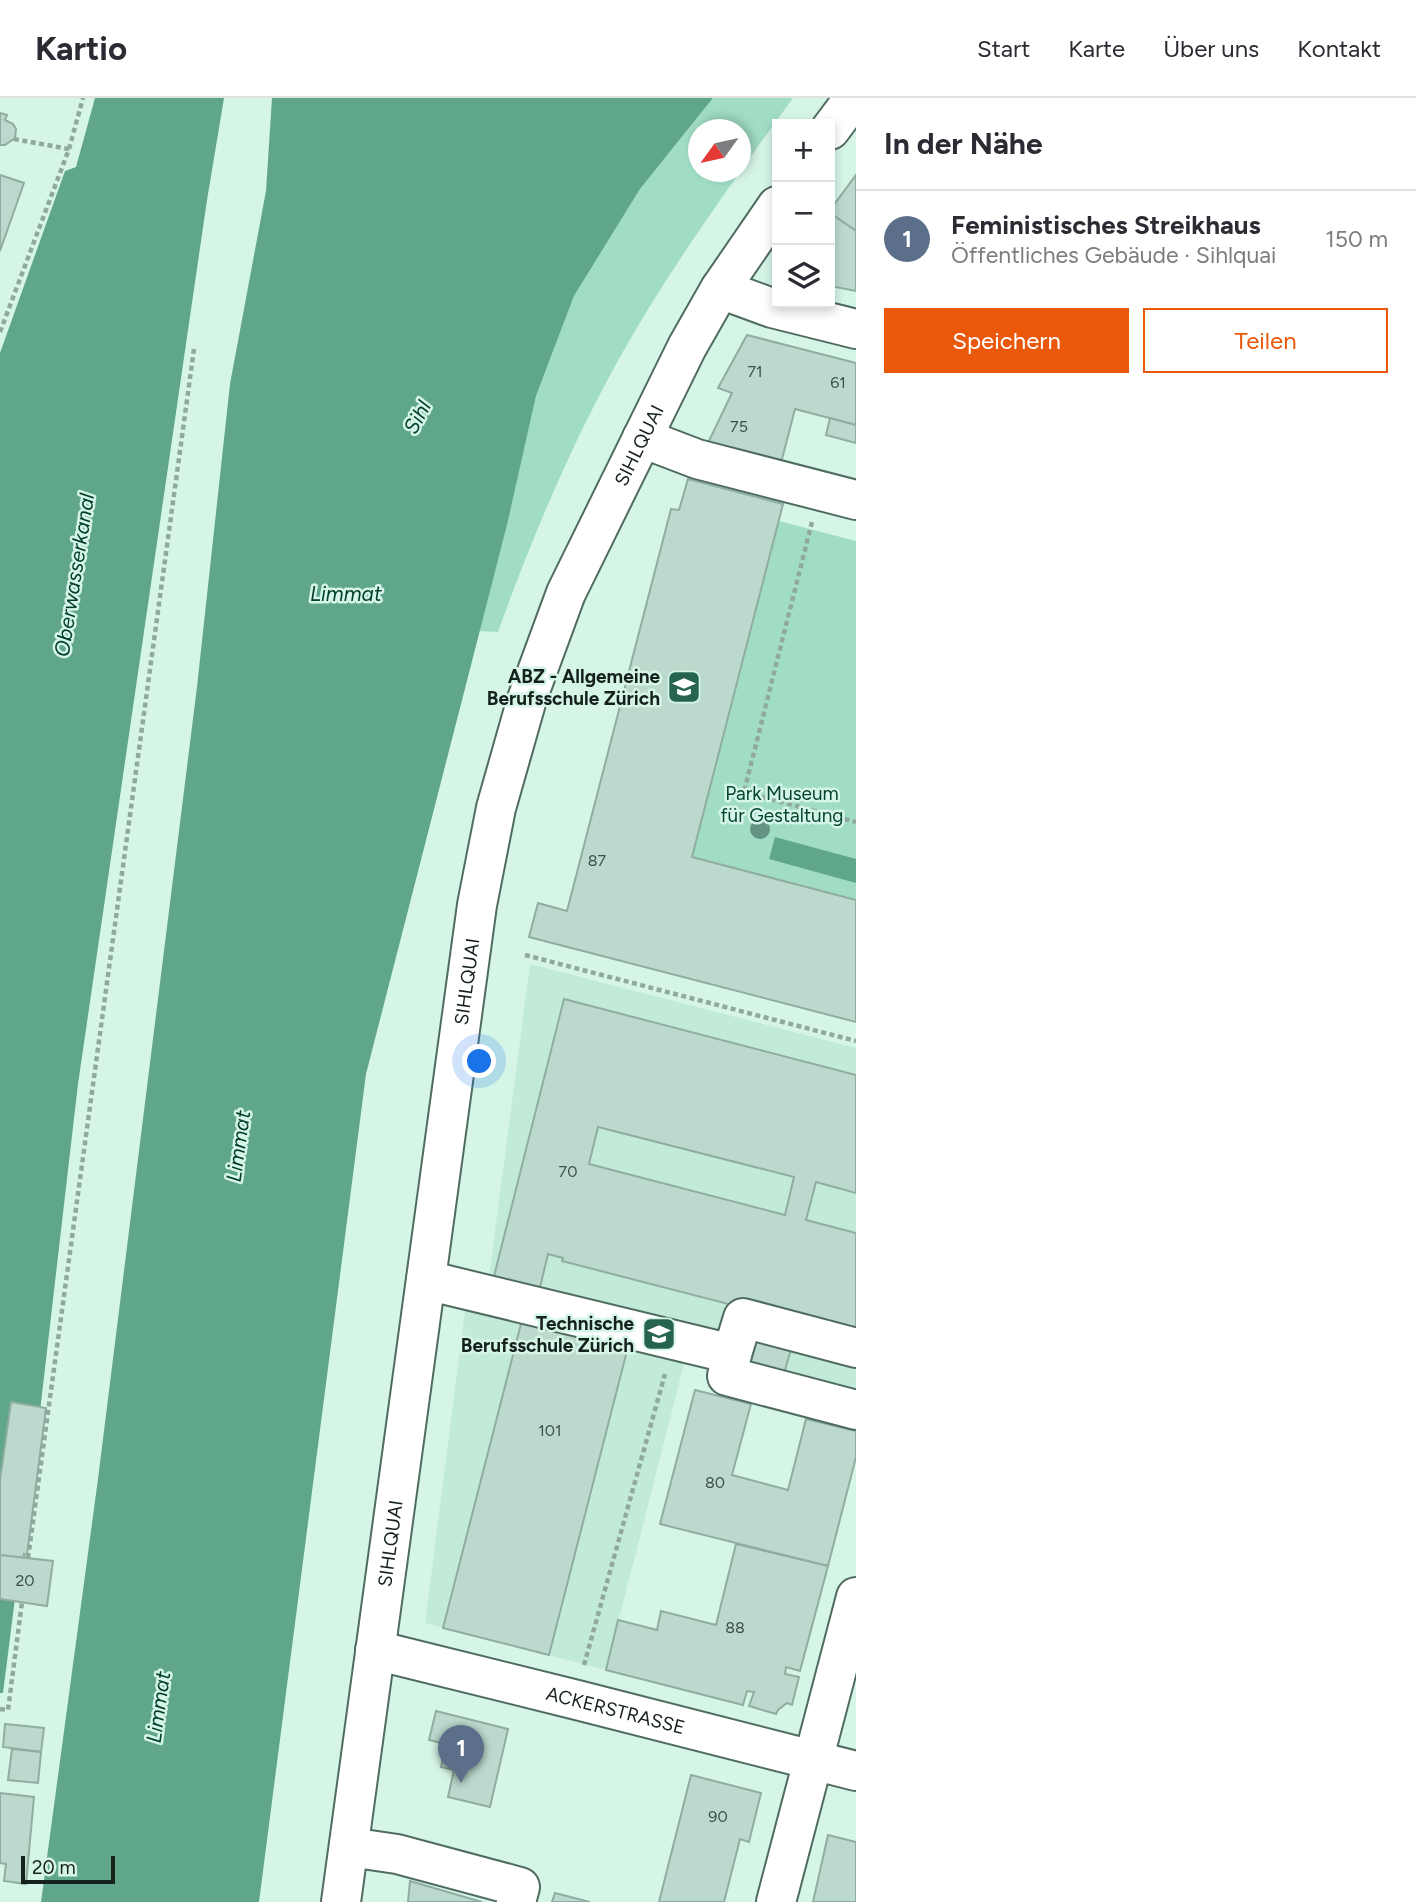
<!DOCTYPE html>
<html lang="de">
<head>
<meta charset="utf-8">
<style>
	:root { --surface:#fff; --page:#f7f7f7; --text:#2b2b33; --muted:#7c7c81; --line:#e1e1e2; --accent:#ea580c }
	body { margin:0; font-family:Figtree,sans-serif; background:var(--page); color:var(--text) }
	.controls { position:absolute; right:21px; top:21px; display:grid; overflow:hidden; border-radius:0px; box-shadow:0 4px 10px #0003 }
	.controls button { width:63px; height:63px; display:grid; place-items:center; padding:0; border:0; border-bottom:2px solid var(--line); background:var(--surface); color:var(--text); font:35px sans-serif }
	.compass { position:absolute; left:688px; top:21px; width:63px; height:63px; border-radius:50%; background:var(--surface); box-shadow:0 4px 10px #0003; rotate:237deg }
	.scale { position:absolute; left:21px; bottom:18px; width:94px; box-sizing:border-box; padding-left:7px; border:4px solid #15211c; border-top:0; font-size:19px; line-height:24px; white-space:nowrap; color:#15211c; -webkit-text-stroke:5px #d5f5e7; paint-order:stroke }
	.you { position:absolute; left:480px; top:964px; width:24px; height:24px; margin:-18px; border:5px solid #fff; border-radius:50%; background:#1a73e8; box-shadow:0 0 0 10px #1a73e833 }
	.badge { display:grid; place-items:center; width:46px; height:46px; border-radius:50%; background:var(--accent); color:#fff; font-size:23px; font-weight:700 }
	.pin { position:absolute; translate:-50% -58px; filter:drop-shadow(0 2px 4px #0008) }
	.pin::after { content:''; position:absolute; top:37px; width:24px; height:21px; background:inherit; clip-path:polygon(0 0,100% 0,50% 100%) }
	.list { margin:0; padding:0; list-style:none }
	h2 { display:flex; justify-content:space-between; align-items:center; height:91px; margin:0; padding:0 28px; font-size:30px }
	h2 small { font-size:23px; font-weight:400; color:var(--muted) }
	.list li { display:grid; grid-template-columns:46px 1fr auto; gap:21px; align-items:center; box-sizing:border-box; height:98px; padding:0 28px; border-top:2px solid var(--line) }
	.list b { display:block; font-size:26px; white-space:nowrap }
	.list p { margin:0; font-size:23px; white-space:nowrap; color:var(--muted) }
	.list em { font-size:23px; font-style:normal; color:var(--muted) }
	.actions { display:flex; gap:14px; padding:21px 28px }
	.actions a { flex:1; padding:16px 0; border:2px solid var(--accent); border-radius:0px; text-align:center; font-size:24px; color:var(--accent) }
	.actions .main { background:var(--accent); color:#fff }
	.icon { flex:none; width:38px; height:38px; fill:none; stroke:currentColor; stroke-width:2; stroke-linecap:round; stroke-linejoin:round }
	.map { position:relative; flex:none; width:856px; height:1804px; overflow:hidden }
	header { display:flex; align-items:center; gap:42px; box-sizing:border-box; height:98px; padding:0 35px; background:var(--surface); border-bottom:2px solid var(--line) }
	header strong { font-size:33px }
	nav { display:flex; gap:38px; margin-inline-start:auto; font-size:24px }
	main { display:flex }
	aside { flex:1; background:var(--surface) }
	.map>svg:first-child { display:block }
</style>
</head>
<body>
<header>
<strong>Kartio</strong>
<nav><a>Start</a><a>Karte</a><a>Über uns</a><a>Kontakt</a></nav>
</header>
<main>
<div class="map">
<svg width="856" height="1804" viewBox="0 0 856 1804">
	<rect width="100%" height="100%" fill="#d5f5e7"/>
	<path fill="#c2ead9" d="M530 866 856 950V1306L685 1262 606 1572 425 1525 466 1205 485 1210Z"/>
	<g fill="#a1ddc5">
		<path d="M713 0H793L740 73V32H698V74H740C688 147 637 223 596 304 558 378 526 456 498 534L479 533 508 423 536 298 574 198 640 91Z"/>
		<path d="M779 423 856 443V802L692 759Z"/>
	</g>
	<g fill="#60a68b">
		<path d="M95 0H224L207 102 78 986 39 1322 0 1399V255L65 73 76 69Z"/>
		<path d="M272 0H713L640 91 574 198 536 298 508 423 366 976 259 1804H41L98 1381 197 589 230 286 266 93Z"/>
		<path d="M775 739 856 761V785L769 761Z"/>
		<path d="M0 1499 15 1500 3 1595H0Z"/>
	</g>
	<g fill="#bbdacd" stroke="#8fada1" stroke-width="2" fill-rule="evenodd">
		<path d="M0 15 7 17 5 22 13 26 16 31 15 40 5 47H0Z"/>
		<path d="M0 77 24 85 0 153Z"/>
		<path d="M856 77V133L830 115V112Z"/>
		<path d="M830 115 856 133V193L830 188Z"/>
		<path d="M747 237 856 265V327L795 311 781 365 706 349 732 295 718 290Z"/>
		<path d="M830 320 856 327V345L826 337Z"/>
		<path d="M688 381 783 406 692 759 856 802V924L529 839 538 805 567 813 671 411 679 412Z"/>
		<path d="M564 901 856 977V1095L816 1084 806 1122 856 1135V1239L562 1163 563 1160 548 1156 536 1206 490 1194ZM598 1029 794 1079 785 1117 589 1066Z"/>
		<path d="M524 1214 630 1241 549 1557 443 1530Z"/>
		<path d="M755 1238 792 1248 783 1279 747 1269Z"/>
		<path d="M695 1292 751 1306 732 1377 788 1392 806 1321 856 1333V1359L828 1468 660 1426Z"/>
		<path d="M11 1304 46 1310 27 1457 24 1456V1460L0 1457V1382Z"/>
		<path d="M736 1446 828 1468 800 1573 786 1569 785 1576 799 1579 792 1607 787 1605 778 1612 776 1616 749 1608 754 1594 747 1593 743 1607 606 1572 618 1522 657 1532 661 1513 716 1527Z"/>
		<path d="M0 1457 53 1463 47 1508 0 1501Z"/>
		<path d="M436 1613 508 1631 490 1709 448 1699 454 1672 441 1669 446 1646 429 1642Z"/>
		<path d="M5 1626 44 1630 41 1654 3 1649Z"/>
		<path d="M12 1651 41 1654 38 1685 8 1682Z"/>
		<path d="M691 1677 761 1695 749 1744 740 1741 724 1804H659Z"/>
		<path d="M0 1695 34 1699 26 1786 4 1783 6 1766 0 1765Z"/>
		<path d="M828 1737 856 1744V1804H813Z"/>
		<path d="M410 1783 482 1804H408Z"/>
		<path d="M555 1795 590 1804H552Z"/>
	</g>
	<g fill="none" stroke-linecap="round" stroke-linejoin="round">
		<defs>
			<g id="minor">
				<path d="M830 32 854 0"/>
				<path d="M720 191 772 210 856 231"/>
				<path d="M642 340 697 361 856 402"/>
				<path d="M426 1182 732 1256 727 1278 856 1312"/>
				<path d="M732 1256 743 1220 856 1250"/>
				<path id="s1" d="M375 1552 577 1602 856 1673"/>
				<path d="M349 1749 397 1756 520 1789 516 1804"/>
				<path id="s2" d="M341 1804 477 807 496 710 527 601 566 495 687 249 720 191 777 108"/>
				<path d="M776 1804 856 1499"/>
			</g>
		</defs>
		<use href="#minor" stroke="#506c60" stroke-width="42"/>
		<g stroke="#90a99e" stroke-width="4.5" stroke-dasharray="5 3.5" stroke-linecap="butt">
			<path d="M14 41 69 51"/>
			<path d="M0 234 69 51 83 0"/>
			<path d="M812 424 744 694 856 724"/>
			<path d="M525 857 856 943"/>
			<path d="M28 1460 194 251"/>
			<path d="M584 1567 665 1276"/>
			<path d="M0 1611 8 1612 22 1504"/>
		</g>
		<use href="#minor" stroke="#fff" stroke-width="38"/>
	</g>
	<circle fill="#639383" cx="760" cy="731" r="10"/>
	<defs>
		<symbol id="university-square" viewBox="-11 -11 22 22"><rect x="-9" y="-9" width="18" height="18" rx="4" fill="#27644f" stroke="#d5f5e7"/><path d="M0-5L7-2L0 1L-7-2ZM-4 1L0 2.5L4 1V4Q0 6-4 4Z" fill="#fff"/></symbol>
		<symbol id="school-square" viewBox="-11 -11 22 22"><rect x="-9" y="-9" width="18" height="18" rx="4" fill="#27644f" stroke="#d5f5e7"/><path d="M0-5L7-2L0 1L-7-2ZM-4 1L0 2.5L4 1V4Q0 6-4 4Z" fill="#fff"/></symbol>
	</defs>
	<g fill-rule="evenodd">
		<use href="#university-square" x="665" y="570" width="38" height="38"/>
		<use href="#school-square" x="640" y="1217" width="38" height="38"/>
	</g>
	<g text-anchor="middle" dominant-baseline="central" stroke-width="5" stroke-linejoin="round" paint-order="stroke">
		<g font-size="16" fill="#3e4f48">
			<text x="755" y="273">71</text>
			<text x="838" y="284">61</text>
			<text x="739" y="328">75</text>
			<text x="597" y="762">87</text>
			<text x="568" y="1073">70</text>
			<text x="550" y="1332">101</text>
			<text x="715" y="1384">80</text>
			<text x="25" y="1482">20</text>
			<text x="735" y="1529">88</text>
			<text x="718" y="1718">90</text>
		</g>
		<g font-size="19" fill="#15211c" stroke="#d5f5e7">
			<text stroke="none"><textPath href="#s2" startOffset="1496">SIHLQUAI</textPath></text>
			<text stroke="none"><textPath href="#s2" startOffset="929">SIHLQUAI</textPath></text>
			<text stroke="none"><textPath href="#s2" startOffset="362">SIHLQUAI</textPath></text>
			<text stroke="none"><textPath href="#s1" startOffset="248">ACKERSTRASSE</textPath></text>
		</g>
		<g font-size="19" font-weight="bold" fill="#15211c" stroke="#d5f5e7" text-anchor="end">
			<text x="660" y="578">ABZ - Allgemeine<tspan x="660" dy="22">Berufsschule Zürich</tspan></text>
			<text x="634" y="1225">Technische<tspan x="634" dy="22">Berufsschule Zürich</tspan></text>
		</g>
		<g font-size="19" fill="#054332" stroke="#d5f5e7">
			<text x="782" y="695">Park Museum<tspan x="782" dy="22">für Gestaltung</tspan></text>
		</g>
		<g font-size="21" font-style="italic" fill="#003d2c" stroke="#d5f5e7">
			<text transform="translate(417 319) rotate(-62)">Sihl</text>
			<text transform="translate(74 477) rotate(-81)">Oberwasserkanal</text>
			<text x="346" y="495">Limmat</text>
			<text transform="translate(238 1048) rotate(-82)">Limmat</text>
			<text transform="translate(158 1609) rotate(-82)">Limmat</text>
		</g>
	</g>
</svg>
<div class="controls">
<button>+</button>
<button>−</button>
<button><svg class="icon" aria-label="layers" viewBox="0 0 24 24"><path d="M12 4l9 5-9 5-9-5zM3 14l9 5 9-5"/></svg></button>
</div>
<svg class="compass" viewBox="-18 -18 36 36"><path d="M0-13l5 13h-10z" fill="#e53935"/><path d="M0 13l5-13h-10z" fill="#7c7c81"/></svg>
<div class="scale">20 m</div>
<div class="you"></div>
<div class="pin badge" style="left:461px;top:1685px;background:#5c6f8a">1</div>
</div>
<aside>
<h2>In der Nähe<small></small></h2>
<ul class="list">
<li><span class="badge" style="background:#5c6f8a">1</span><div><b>Feministisches Streikhaus</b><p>Öffentliches Gebäude · Sihlquai</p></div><em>150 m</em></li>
</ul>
<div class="actions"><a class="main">Speichern</a><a>Teilen</a></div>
</aside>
</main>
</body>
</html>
